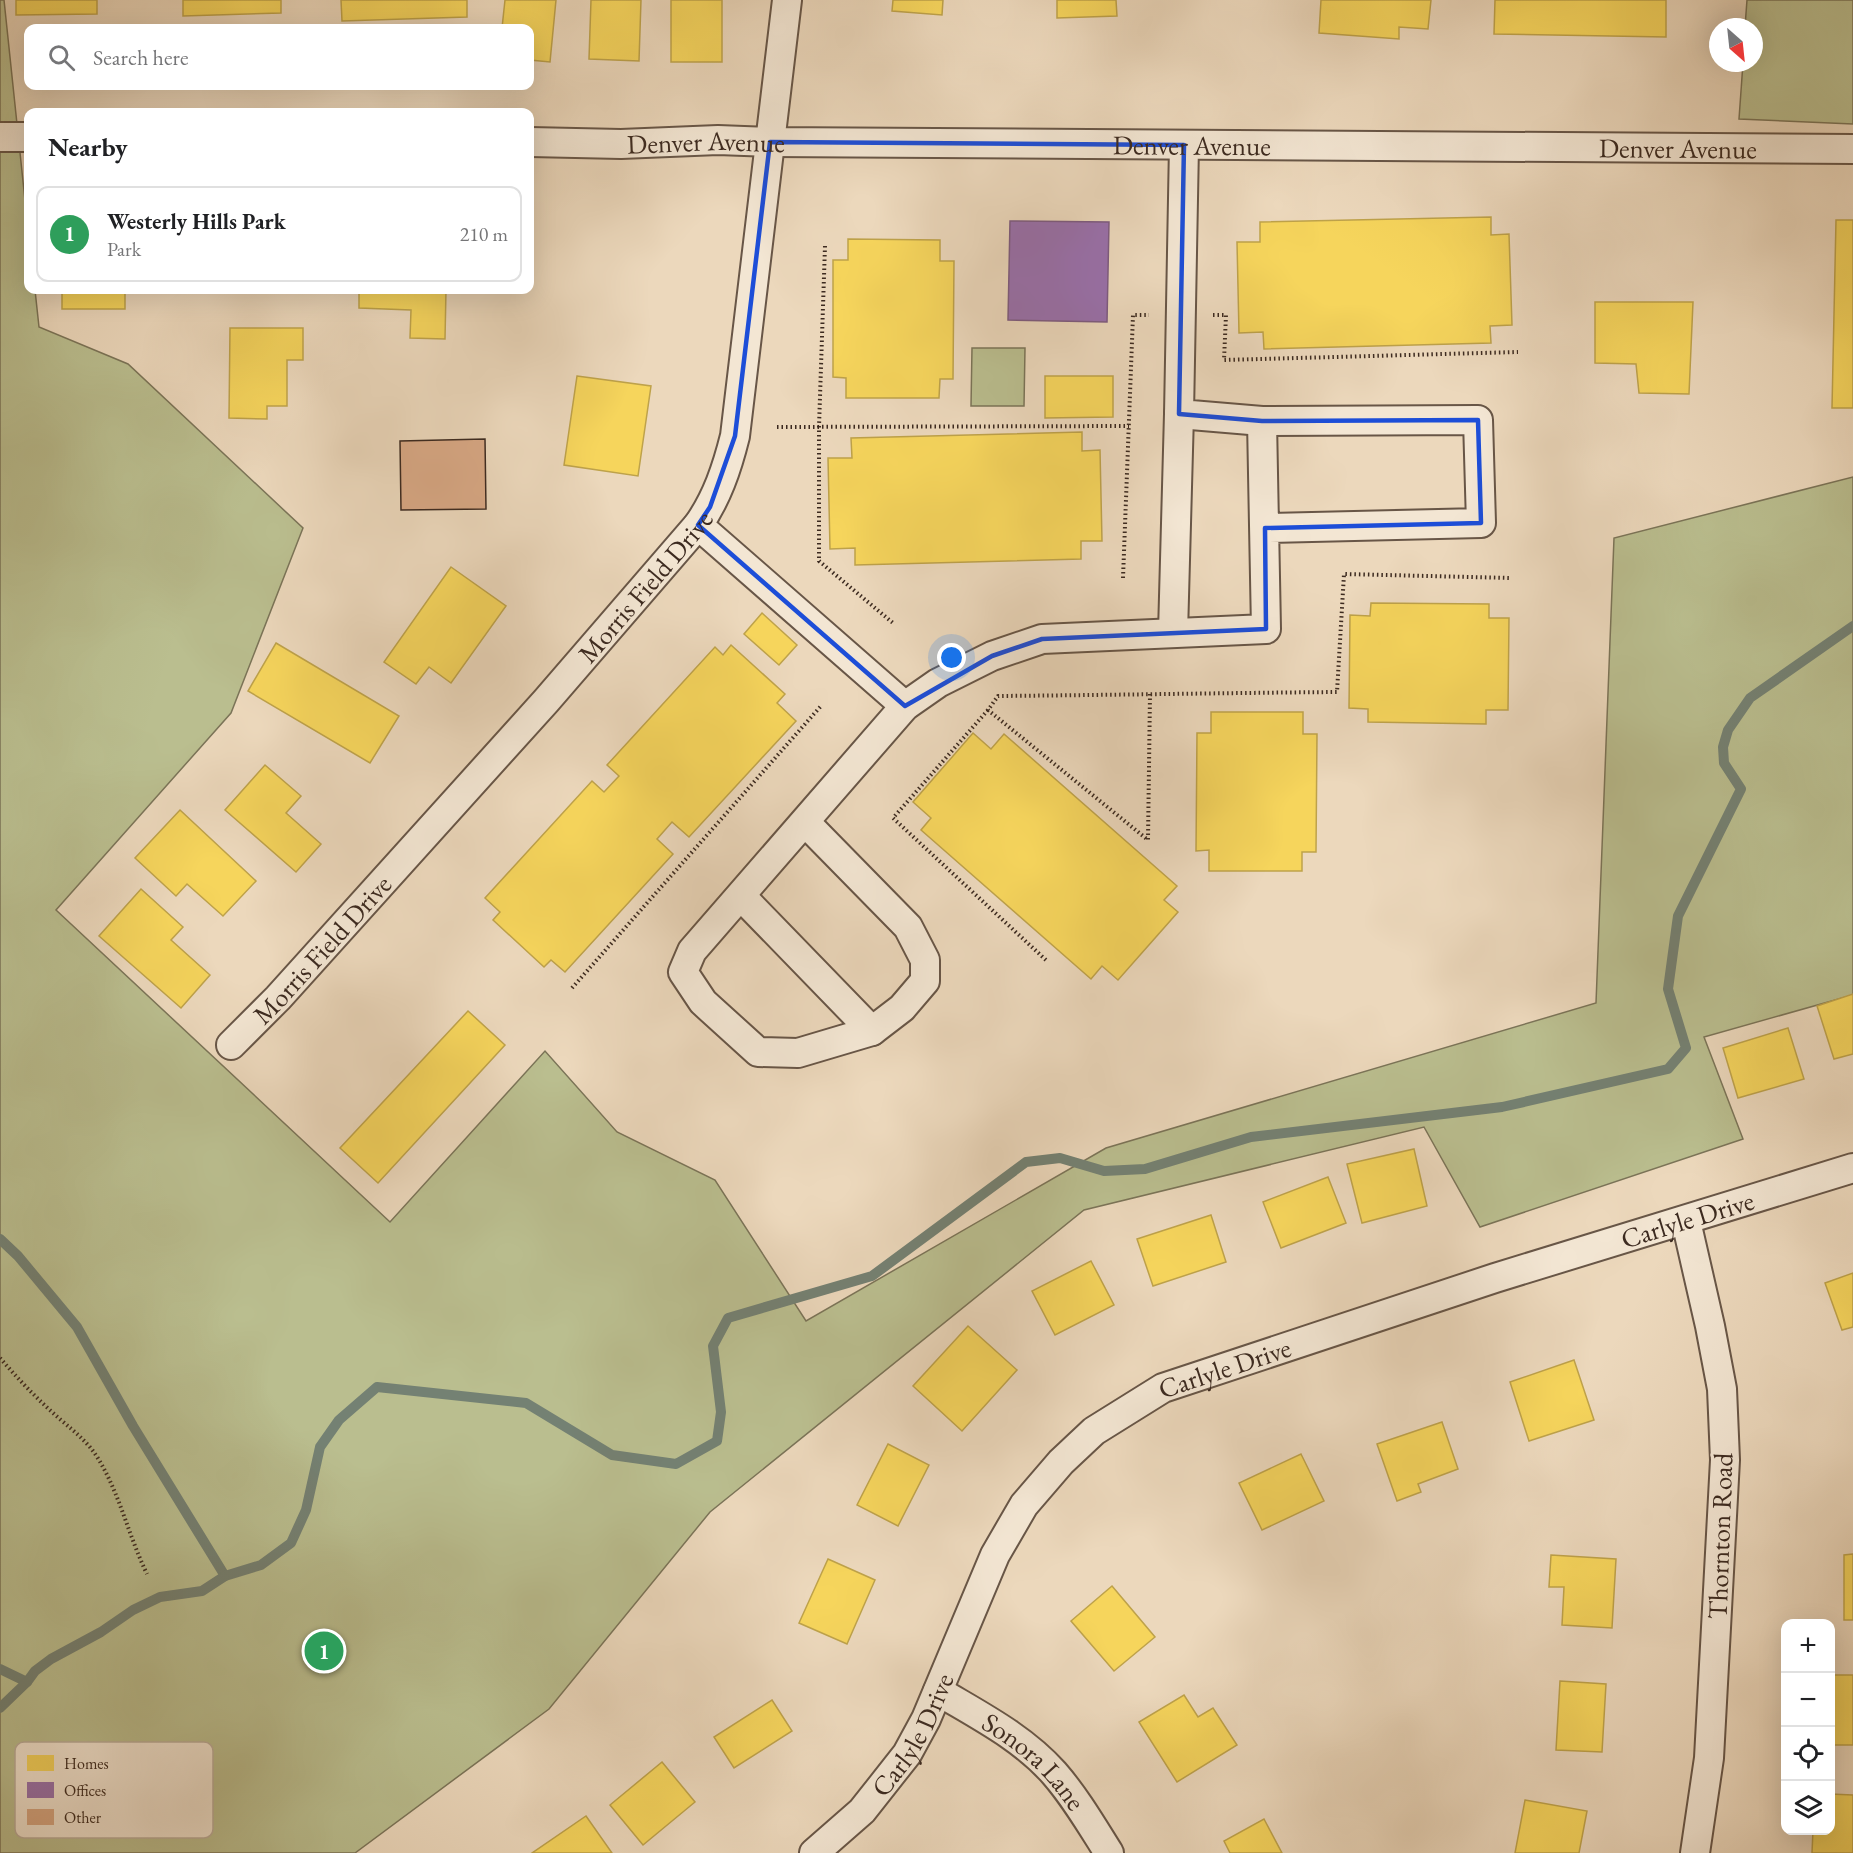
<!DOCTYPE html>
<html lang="en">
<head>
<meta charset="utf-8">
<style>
	:root { --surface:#fff; --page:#f2f2f2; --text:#202124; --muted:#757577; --line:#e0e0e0; --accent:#d93025 }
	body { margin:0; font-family:"EB Garamond",serif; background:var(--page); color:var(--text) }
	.controls { position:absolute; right:18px; bottom:18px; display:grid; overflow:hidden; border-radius:12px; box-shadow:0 6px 24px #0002 }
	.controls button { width:54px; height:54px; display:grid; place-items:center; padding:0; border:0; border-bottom:2px solid var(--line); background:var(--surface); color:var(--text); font:30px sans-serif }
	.compass { position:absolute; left:1709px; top:18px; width:54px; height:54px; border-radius:50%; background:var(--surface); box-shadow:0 6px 24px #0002; rotate:153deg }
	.you { position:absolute; left:952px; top:658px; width:21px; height:21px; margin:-15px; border:4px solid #fff; border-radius:50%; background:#1a73e8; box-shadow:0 0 0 9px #1a73e833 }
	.badge { display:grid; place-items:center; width:39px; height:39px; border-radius:50%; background:var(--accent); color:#fff; font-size:20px; font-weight:700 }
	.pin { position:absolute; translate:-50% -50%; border:3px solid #fff; box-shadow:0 2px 6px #0006 }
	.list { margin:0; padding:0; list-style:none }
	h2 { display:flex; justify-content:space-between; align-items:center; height:78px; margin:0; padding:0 24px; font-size:26px }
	h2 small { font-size:20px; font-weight:400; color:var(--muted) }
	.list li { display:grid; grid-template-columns:39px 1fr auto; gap:18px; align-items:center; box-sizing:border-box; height:96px; margin:0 12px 12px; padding:0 12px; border:2px solid var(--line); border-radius:12px }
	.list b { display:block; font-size:22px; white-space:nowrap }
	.list p { margin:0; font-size:20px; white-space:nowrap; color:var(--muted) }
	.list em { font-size:20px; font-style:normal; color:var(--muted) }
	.icon { flex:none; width:33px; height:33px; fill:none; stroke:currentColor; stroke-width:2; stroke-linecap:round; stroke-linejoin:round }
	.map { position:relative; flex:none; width:1853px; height:1853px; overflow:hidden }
	.search { position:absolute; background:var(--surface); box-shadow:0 6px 24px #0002; left:24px; top:24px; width:510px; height:66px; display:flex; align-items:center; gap:15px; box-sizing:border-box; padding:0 21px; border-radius:12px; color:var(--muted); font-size:22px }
	.panel { position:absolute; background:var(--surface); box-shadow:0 6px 24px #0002; left:24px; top:108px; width:510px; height:186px; border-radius:12px }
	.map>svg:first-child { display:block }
</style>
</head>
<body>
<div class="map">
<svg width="1853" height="1853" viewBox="0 0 1853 1853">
	<rect width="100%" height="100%" fill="#ecd8bc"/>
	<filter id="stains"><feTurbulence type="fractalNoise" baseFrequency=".00333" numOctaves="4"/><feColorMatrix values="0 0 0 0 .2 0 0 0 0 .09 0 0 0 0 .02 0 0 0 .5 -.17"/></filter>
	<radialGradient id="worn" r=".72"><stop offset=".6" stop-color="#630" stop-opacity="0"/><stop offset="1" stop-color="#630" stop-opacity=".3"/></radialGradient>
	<g fill="#babe8f" stroke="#7b7458" stroke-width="1.5">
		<path d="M0 0H4L28 229V290H35L39 327 128 364 303 528 231 713 56 910 390 1222 545 1051 617 1132 715 1180 806 1321 1106 1148 1596 1003 1614 538 1853 477V995L1704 1037 1743 1139 1480 1227 1424 1127 1084 1210 710 1512 549 1709 355 1853H0Z"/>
		<path d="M1747 0H1853V124L1739 119 1743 63H1754V27H1745Z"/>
		<path d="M972 348H1025L1024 406H971Z"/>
	</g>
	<g fill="#f6d55c" stroke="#bea24a" stroke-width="1.5">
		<path d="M16 0H97V14L16 15Z"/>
		<path d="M183 0H281V13L183 16Z"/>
		<path d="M341 0H467V17L342 21Z"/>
		<path d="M505 0H556L550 62 530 60V28H502Z"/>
		<path d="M591 0H641L639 61 589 59Z"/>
		<rect x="671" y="0" width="51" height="62"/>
		<path d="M893 0H943L942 15 892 11Z"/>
		<path d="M1057 0H1116L1117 16 1057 18Z"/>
		<path d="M1321 0H1431L1428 29 1399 27V39L1319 33Z"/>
		<path d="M1495 0H1666V37L1494 34Z"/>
		<path d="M1491 217V235L1509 234 1512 325 1490 326 1491 343 1264 349 1263 332 1239 333 1237 242H1260V222Z"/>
		<path d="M1836 220H1853V408H1832Z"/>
		<path d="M848 239 940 240V261H954L953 379H940L939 398H846V378L833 377V260H848Z"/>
		<rect x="62" y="290" width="63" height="19"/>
		<path d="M359 290H446L445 339 410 338 411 310 359 308Z"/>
		<path d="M1595 302H1693L1689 394 1639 393 1636 364 1595 363Z"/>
		<path d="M230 328H303V360H287V406H267V419L229 418Z"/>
		<path d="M577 376 651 386 638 476 564 465Z"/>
		<path d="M1045 376H1113V417L1045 418Z"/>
		<path d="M1082 432V451L1100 450 1102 541H1081V559L855 565V548L830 549 828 458H852L851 438Z"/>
		<path d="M451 567 506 606 451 683 429 667 416 684 384 662Z"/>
		<path d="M1371 603 1489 604V618H1509L1508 710H1486V724L1368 722V709L1349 708 1350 615 1370 616Z"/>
		<path d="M762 613 797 645 779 665 744 634Z"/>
		<path d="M276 643 399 716 370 763 248 691Z"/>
		<path d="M731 645 785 694 777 703 796 721 689 837 672 822 657 839 673 854 565 972 551 960 544 967 493 920 500 912 485 898 592 781 604 792 619 776 607 765 715 647 723 655Z"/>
		<path d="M1211 712H1303V734H1317L1316 852H1302V871H1209V850L1196 851 1197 733H1211Z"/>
		<path d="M973 733 991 749 1004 734 1177 886 1164 900 1178 912 1118 980 1102 966 1091 979 921 830 931 818 913 802Z"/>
		<path d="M265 765 301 796 286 813 321 844 296 872 225 810Z"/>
		<path d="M180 810 256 881 223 916 187 884 176 896 135 858Z"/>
		<path d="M141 889 183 927 171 940 210 975 181 1008 99 936Z"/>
		<path d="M1853 994V1054L1834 1059 1817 1006Z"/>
		<path d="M468 1011 505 1045 378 1183 340 1148Z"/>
		<path d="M1788 1028 1804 1079 1738 1098 1723 1048Z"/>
		<path d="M1414 1149 1427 1206 1362 1223 1347 1164Z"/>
		<path d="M1328 1177 1346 1223 1281 1248 1263 1202Z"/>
		<path d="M1211 1215 1226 1262 1153 1286 1137 1239Z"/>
		<path d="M1091 1261 1114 1305 1055 1335 1032 1291Z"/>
		<path d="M1853 1273V1327L1842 1330 1825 1283Z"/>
		<path d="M968 1326 1017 1370 962 1431 913 1386Z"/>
		<path d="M1574 1360 1594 1420 1529 1441 1510 1382Z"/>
		<path d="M1442 1422 1458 1469 1418 1484 1421 1492 1397 1501 1377 1444Z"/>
		<path d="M888 1444 929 1465 898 1526 857 1505Z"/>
		<path d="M1301 1454 1324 1501 1262 1530 1239 1483Z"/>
		<path d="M1853 1554V1620H1844V1555Z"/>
		<path d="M1551 1555 1616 1559 1612 1628 1562 1625 1564 1587H1549Z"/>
		<path d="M828 1559 875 1580 847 1644 799 1623Z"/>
		<path d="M1112 1586 1155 1637 1114 1671 1071 1621Z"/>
		<rect x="1830" y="1675" width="23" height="70"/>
		<path d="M1560 1681 1606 1684 1602 1752 1556 1750Z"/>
		<path d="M1184 1695 1198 1717 1213 1708 1237 1745 1177 1782 1139 1722Z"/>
		<path d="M772 1700 792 1731 734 1768 714 1737Z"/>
		<path d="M662 1762 695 1802 643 1845 610 1805Z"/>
		<path d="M1830 1794 1853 1795V1853H1812L1813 1830H1830Z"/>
		<path d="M1525 1800 1587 1811 1579 1853H1515Z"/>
		<path d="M586 1816 612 1853H532Z"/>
		<path d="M1264 1819 1282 1853H1230L1224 1841Z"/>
	</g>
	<path fill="#9970ab" stroke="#7d5b81" stroke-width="1.5" d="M1010 221 1109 222 1107 322 1008 320Z"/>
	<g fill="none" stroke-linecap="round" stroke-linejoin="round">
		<g stroke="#748173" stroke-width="10">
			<path d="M0 1239 18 1256 77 1327 133 1426 225 1576"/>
			<path d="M0 1669 27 1682"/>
			<path d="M0 1708 27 1682 35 1671 51 1659 101 1632 133 1610 160 1597 202 1591 225 1576 261 1565 291 1543 306 1510 320 1447 339 1420 377 1387 526 1403 612 1455 676 1464 717 1441 721 1412 713 1346 728 1318 872 1276 1026 1162 1060 1158 1104 1171 1145 1169 1251 1137 1502 1107 1668 1069 1686 1048 1668 989 1678 916 1741 789 1724 763 1723 747 1728 730 1750 698 1853 626"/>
		</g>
	</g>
	<path fill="#d8a885" stroke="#3c2a20" stroke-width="1.5" d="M485 439 486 509 401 510 400 441Z"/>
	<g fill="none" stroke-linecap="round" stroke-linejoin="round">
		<defs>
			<g id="street">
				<path d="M0 137H28"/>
				<path id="s1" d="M530 142 621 144 718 140 770 142 1853 149"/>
				<path d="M1184 145 1179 414 1262 421"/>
				<path d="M698 525 905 706"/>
				<path d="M1173 633 1179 414"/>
				<path d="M805 822 908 927 925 960V981L902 1008 872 1031 798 1053 758 1052 703 1002 683 972 692 951 905 706 938 683 992 656 1042 639 1266 629 1262 421 1478 420 1481 523 1265 528"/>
				<path d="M741 896 872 1031"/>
				<path id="s2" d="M231 1045 278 998 546 701 698 525C717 498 727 468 735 436L787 0"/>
				<path d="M1686 1221 1710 1326 1722 1389 1725 1460 1709 1758 1695 1853"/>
				<path id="s3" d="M938 1691C978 1715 1022 1737 1054 1773 1075 1797 1092 1826 1109 1853"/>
				<path id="s4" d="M814 1853 862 1811 907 1754 926 1719 995 1555 1024 1505 1061 1462 1094 1431 1163 1388 1495 1278 1853 1168"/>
			</g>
		</defs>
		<use href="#street" stroke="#685647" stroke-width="32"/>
		<g stroke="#3c2a20" stroke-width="4" stroke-dasharray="1.5 3" stroke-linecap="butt">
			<path d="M825 246 819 427V561L893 623"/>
			<path d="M1213 315H1226L1224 360 1518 352"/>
			<path d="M777 427 1129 426"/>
			<path d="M1123 578 1133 315H1149"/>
			<path d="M1150 694 1148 840 988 710 998 696C1111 695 1224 693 1337 692L1344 574 1511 578"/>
			<path d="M988 710 893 818 1047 961"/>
			<path d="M572 988 821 706"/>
			<path d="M0 1358C19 1380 39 1401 61 1420 76 1433 89 1443 99 1460 120 1495 129 1537 147 1574"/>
		</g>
		<use href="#street" stroke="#f3e6d3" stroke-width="28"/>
	</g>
	<path fill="none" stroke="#1d4ed8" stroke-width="4.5" stroke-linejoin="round" d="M770 142 1184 145 1179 414 1262 421 1478 420 1481 523 1265 528 1266 629 1042 639 992 656 905 706 698 525 710 507 735 436Z"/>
	<g text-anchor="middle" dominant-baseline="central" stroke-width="6" stroke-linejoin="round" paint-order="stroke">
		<g font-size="27" fill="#3c2a20" stroke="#f3e6d3">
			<text stroke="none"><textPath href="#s1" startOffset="176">Denver Avenue</textPath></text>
			<text stroke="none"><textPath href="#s1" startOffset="662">Denver Avenue</textPath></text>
			<text stroke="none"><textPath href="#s1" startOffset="1148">Denver Avenue</textPath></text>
			<text stroke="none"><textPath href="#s2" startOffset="618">Morris Field Drive</textPath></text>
			<text stroke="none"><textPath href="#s2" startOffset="132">Morris Field Drive</textPath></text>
			<text stroke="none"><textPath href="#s4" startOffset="1146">Carlyle Drive</textPath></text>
			<text stroke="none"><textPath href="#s4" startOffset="660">Carlyle Drive</textPath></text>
			<text transform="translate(1720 1536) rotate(-88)">Thornton Road</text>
			<text stroke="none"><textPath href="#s4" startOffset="156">Carlyle Drive</textPath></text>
			<text stroke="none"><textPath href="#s3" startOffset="120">Sonora Lane</textPath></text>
		</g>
	</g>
	<rect x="15" y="1742" width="198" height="96" rx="9" fill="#f3e6d3" stroke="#bcae9d" stroke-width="1.5"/>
	<rect x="27" y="1755" width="27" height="16" fill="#f6d55c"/>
	<rect x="27" y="1782" width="27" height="16" fill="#9970ab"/>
	<rect x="27" y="1809" width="27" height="16" fill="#d8a885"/>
	<g font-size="16" fill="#3c2a20">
		<text x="64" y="1769">Homes</text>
		<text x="64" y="1796">Offices</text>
		<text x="64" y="1823">Other</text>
	</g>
	<rect width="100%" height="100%" filter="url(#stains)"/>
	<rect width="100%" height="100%" fill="url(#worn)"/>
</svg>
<div class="controls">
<button>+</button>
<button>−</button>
<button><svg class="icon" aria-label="locate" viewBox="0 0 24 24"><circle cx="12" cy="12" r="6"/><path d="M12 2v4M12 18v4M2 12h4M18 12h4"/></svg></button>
<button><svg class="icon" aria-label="layers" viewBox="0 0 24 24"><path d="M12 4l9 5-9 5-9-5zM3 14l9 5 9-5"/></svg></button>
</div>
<svg class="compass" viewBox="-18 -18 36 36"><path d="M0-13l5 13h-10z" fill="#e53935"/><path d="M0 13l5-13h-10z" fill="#757577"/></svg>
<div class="you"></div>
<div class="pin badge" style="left:324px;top:1651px;background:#2e9e5b">1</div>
<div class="search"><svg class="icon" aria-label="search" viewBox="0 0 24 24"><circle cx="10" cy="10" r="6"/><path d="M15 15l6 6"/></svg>Search here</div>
<section class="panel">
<h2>Nearby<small></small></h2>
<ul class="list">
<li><span class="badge" style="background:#2e9e5b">1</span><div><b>Westerly Hills Park</b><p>Park</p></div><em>210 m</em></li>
</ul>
</section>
</div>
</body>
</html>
